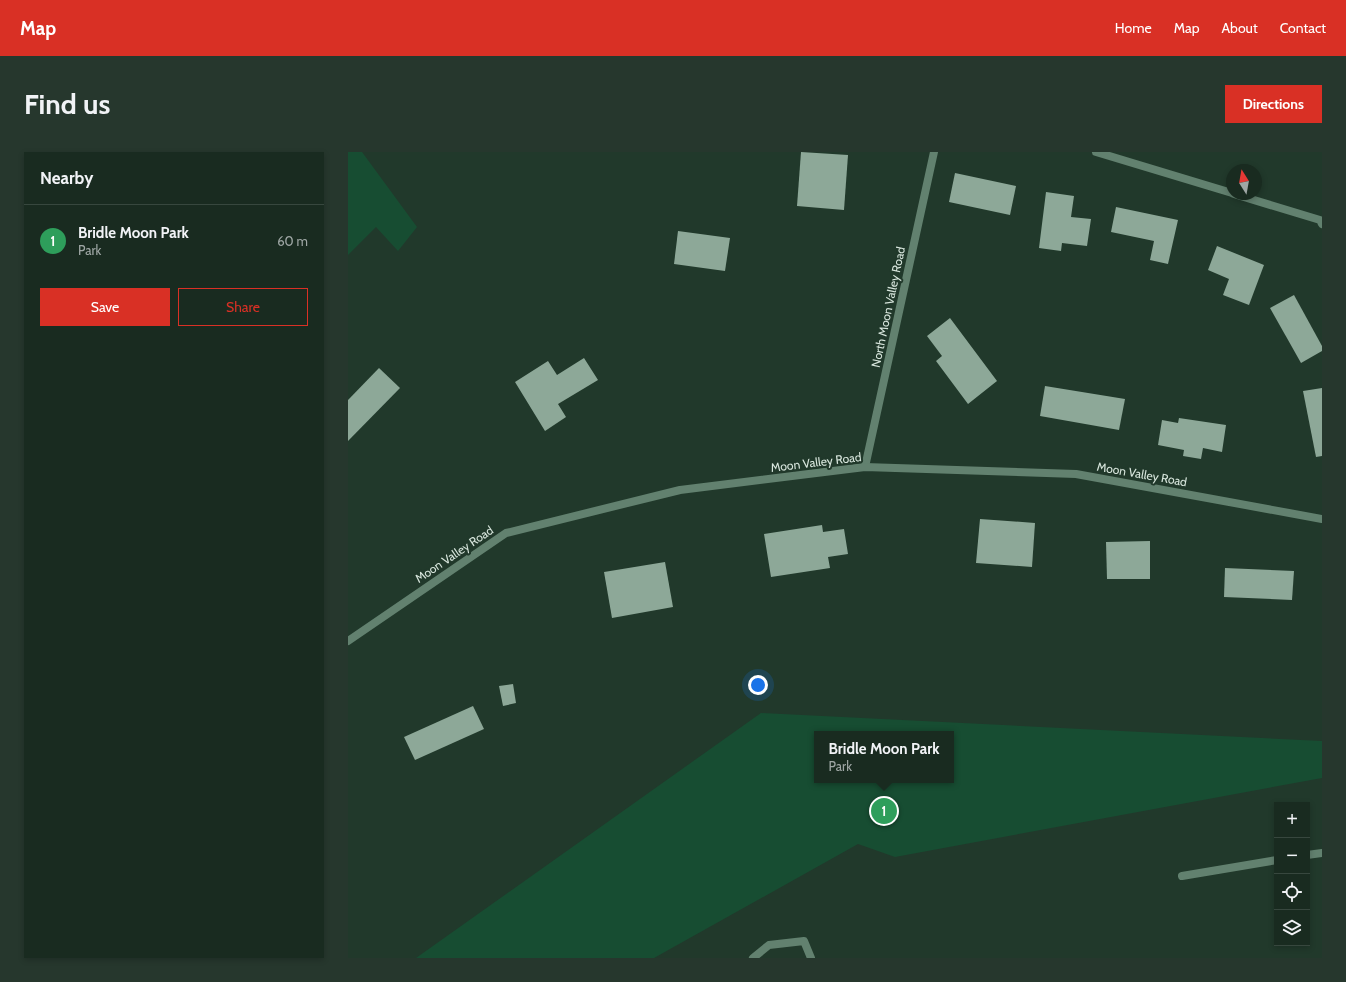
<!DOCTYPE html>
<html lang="en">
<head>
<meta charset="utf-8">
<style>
	:root { --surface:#192b20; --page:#26372d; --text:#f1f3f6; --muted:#9fa7a5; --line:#37473e; --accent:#d93025 }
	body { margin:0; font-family:Cabin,sans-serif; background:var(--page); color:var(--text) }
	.controls { position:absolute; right:12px; bottom:12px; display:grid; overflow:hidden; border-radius:0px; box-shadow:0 2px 6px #0003 }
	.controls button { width:36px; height:36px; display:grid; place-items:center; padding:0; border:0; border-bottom:1px solid var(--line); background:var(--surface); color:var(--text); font:20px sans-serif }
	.compass { position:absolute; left:878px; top:12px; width:36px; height:36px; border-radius:50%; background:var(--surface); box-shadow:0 2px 6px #0003; rotate:349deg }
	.you { position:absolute; left:410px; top:533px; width:14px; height:14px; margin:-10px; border:3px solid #fff; border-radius:50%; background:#1a73e8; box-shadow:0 0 0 6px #1a73e833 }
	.badge { display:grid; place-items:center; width:26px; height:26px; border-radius:50%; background:var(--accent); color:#fff; font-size:13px; font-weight:700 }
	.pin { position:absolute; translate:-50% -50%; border:2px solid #fff; box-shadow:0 1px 4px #0006 }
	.popup { position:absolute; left:466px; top:579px; width:140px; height:52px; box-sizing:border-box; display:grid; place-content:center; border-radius:0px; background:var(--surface); filter:drop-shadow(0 1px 3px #0005); font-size:13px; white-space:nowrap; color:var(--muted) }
	.popup b { font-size:15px; color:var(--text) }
	.popup::after { content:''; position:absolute; left:50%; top:100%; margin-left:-8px; border:8px solid transparent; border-top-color:var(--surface) }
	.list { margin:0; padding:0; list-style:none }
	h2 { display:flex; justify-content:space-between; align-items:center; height:52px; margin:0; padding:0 16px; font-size:17px }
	h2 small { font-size:13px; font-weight:400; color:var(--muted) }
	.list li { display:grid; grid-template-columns:26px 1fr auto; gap:12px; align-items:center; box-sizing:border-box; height:72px; padding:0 16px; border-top:1px solid var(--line) }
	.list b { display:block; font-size:15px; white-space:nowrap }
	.list p { margin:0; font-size:13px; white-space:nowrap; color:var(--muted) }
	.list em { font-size:13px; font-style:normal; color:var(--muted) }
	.actions { display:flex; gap:8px; padding:12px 16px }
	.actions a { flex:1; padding:9px 0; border:1px solid var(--accent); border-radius:0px; text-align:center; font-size:14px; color:var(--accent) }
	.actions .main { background:var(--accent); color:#fff }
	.icon { flex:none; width:22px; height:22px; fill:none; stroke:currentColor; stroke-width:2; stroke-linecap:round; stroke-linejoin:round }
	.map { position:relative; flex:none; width:974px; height:806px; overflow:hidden; border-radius:0px }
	header { display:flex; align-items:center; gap:24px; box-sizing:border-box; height:56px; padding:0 20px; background:var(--accent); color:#fff }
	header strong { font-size:19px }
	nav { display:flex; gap:22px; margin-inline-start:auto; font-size:14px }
	.intro { display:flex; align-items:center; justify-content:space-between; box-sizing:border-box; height:96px; padding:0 24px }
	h1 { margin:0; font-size:28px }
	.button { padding:10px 18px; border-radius:0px; background:var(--accent); color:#fff; font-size:14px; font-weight:700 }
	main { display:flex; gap:24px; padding:0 24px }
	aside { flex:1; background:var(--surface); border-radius:0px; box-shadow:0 2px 6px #0003 }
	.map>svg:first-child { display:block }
</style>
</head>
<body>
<header>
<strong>Map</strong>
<nav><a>Home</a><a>Map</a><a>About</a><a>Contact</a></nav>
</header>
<div class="intro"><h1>Find us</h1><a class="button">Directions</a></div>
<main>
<aside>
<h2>Nearby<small></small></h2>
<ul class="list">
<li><span class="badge" style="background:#2e9e5b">1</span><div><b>Bridle Moon Park</b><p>Park</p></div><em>60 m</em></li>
</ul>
<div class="actions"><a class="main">Save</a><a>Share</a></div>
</aside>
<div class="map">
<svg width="974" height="806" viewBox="0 0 974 806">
	<rect width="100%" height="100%" fill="#21392b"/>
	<g fill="#174d32" fill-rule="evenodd">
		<path d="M0 0H14L69 75 50 99 28 75 0 103Z"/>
		<path d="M413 561 974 589V626L547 705 510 692 306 806H68ZM469 582H603V628H469Z"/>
	</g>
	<g fill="#8da898">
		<path d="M453 0 500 3 496 58 449 54Z"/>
		<path d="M607 21 668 34 662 63 601 50Z"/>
		<path d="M698 40 726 44 723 65 743 67 739 94 714 91 713 99 691 96Z"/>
		<path d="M768 55 830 68 820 112 802 108 806 89 763 80Z"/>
		<path d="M330 79 382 86 377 119 326 112Z"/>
		<path d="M869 94 916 113 901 153 875 143 881 127 860 118Z"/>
		<path d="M946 143 974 194V199L953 211 922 156Z"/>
		<path d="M602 166 649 229 620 252 588 209 594 204 579 184Z"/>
		<path d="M236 206 250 228 210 252 218 265 197 279 167 230 200 209 209 223Z"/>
		<path d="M31 216 52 236 0 289V248Z"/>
		<path d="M697 234 777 247 771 278 692 264Z"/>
		<path d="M974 236V304L968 305 955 239Z"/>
		<path d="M831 266 878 273 874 300 855 296 853 307 835 304 836 298 810 293 814 268 830 271Z"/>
		<path d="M632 367 687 371 684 415 628 411Z"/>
		<path d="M474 373 475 380 496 377 500 402 480 405 482 416 423 425 416 382Z"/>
		<path d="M802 389V427H759L758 390Z"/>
		<path d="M317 410 325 455 264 466 256 420Z"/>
		<path d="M877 416 946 419 944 448 876 445Z"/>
		<path d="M165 532 168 551 155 554 151 534Z"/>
		<path d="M125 554 136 577 67 608 56 585Z"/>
	</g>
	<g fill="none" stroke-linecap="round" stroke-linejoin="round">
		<g stroke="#62816f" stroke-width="8">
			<path d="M959 703 974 701"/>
			<path d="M834 724 929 708"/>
			<path d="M405 806 421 793 456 789 463 806"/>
		</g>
		<g stroke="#62816f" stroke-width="8">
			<path d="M748 0 884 41"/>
			<path d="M886 42 972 68 974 72"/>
			<path d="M517 315 586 0"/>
			<path d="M0 489 158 381 332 338 517 315 728 322 974 367"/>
		</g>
	</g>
	<g text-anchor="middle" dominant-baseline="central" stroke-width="4" stroke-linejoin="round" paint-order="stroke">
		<g font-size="12" fill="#d8e6dd" stroke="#21392b">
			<text transform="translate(540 155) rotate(-78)">North Moon Valley Road</text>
			<text transform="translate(468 310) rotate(-7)">Moon Valley Road</text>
			<text transform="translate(794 322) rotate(10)">Moon Valley Road</text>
			<text transform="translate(106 402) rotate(-34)">Moon Valley Road</text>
		</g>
	</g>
</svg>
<div class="controls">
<button>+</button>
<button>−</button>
<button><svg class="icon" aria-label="locate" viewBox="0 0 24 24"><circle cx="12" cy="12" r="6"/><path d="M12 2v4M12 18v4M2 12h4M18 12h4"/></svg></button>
<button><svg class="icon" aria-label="layers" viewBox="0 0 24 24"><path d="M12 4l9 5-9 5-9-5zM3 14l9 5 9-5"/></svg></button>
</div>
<svg class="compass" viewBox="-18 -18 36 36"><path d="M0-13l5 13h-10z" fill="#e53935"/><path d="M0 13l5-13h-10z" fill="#9fa7a5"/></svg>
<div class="you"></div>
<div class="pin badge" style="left:536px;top:659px;background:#2e9e5b">1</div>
<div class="popup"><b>Bridle Moon Park</b>Park</div>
</div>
</main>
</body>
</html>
